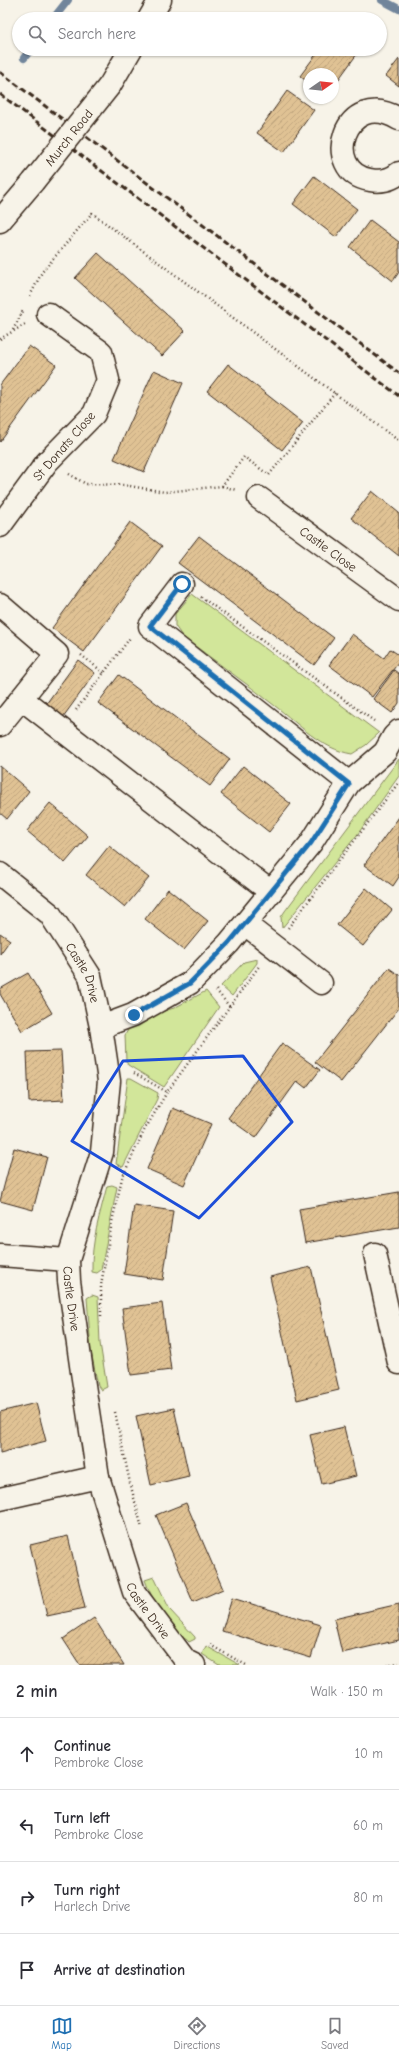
<!DOCTYPE html>
<html lang="en">
<head>
<meta charset="utf-8">
<style>
	:root { --surface:#fff; --page:#f7f7f7; --text:#2b2b33; --muted:#7c7c81; --line:#e1e1e2; --accent:#1f6fb2 }
	body { margin:0; font-family:"Comic Neue",sans-serif; background:var(--page); color:var(--text) }
	.compass { position:absolute; left:303px; top:68px; width:36px; height:36px; border-radius:50%; background:var(--surface); box-shadow:0 1px 3px #0004; rotate:76deg }
	.stop { position:absolute; width:12px; height:12px; margin:-9px; border:3px solid #1f6fb2; border-radius:50%; background:#fff }
	.stop.end { background:#1f6fb2; border-color:#fff; box-shadow:0 1px 4px #0008 }
	.list { margin:0; padding:0; list-style:none }
	h2 { display:flex; justify-content:space-between; align-items:center; height:52px; margin:0; padding:0 16px; font-size:17px }
	h2 small { font-size:13px; font-weight:400; color:var(--muted) }
	.list li { display:grid; grid-template-columns:26px 1fr auto; gap:12px; align-items:center; box-sizing:border-box; height:72px; padding:0 16px; border-top:1px solid var(--line) }
	.list b { display:block; font-size:15px; white-space:nowrap }
	.list p { margin:0; font-size:13px; white-space:nowrap; color:var(--muted) }
	.list em { font-size:13px; font-style:normal; color:var(--muted) }
	.icon { flex:none; width:22px; height:22px; fill:none; stroke:currentColor; stroke-width:2; stroke-linecap:round; stroke-linejoin:round }
	.map { position:relative; flex:none; width:399px; height:1665px; overflow:hidden }
	.search { position:absolute; background:var(--surface); box-shadow:0 1px 3px #0004; left:12px; right:12px; top:12px; height:44px; display:flex; align-items:center; gap:10px; box-sizing:border-box; padding:0 14px; border-radius:22px; color:var(--muted); font-size:15px }
	.sheet { height:340px; background:var(--surface) }
	nav { display:flex; justify-content:space-around; align-items:center; box-sizing:border-box; height:56px; border-top:1px solid var(--line); background:var(--surface); font-size:11px; color:var(--muted) }
	nav a { display:grid; justify-items:center; gap:2px }
	nav .on { color:var(--accent) }
	.map>svg:first-child { display:block }
</style>
</head>
<body>
<div class="map">
<svg width="399" height="1665" viewBox="0 0 399 1665">
	<defs>
		<pattern id="building-hatch" width="6" height="6" patternUnits="userSpaceOnUse"><rect width="6" height="6" fill="#e0c294"/><path d="M-1 1l2-2M0 6l6-6M5 7l2-2" fill="none" stroke="#c1a77f"/></pattern>
	</defs>
	<rect width="100%" height="100%" fill="#f7f3e8"/>
	<filter id="ink" filterUnits="userSpaceOnUse"><feTurbulence type="fractalNoise" baseFrequency=".025" numOctaves="2"/><feDisplacementMap in="SourceGraphic" scale="8" xChannelSelector="R" yChannelSelector="G"/><feConvolveMatrix kernelMatrix="1 2 1 2 8 2 1 2 1" color-interpolation-filters="sRGB"/></filter>
	<g filter="url(#ink)">
		<g fill="#d2e69a" stroke="#86885c">
			<path d="M192 594 379 733 366 745 352 754C321 749 299 724 275 706 245 682 213 660 182 636L175 626V614Z"/>
			<path d="M399 759V776L357 835 282 928 281 917 285 911Z"/>
			<path d="M257 959V963L232 996 221 986 244 962Z"/>
			<path d="M206 991 219 1007 164 1087 128 1065 126 1061 125 1035 131 1025 144 1017 174 1008Z"/>
			<path d="M128 1078H131L158 1093 157 1099 123 1167 116 1164Z"/>
			<path d="M112 1185 117 1187 101 1270 97 1273 92 1272C91 1242 100 1214 107 1186Z"/>
			<path d="M92 1295 98 1297 100 1343 107 1387 101 1390 98 1386 91 1351 87 1298Z"/>
			<path d="M154 1577 170 1610 195 1637V1639L189 1642C187 1639 184 1639 182 1637 167 1624 151 1598 145 1580Z"/>
			<path d="M206 1646 240 1665H219L202 1654Z"/>
		</g>
		<g fill="none" stroke-linecap="round" stroke-linejoin="round">
			<g stroke="#71859b" stroke-width="8">
				<path d="M382 0 399 9"/>
				<path d="M53 19 68 0"/>
				<path d="M24 58 31 49"/>
			</g>
		</g>
		<g fill="url(#building-hatch)" stroke="#3b2a1e">
			<path d="M320 49H350L357 54 333 87V74H309V83L300 76Z"/>
			<path d="M399 59V86L386 76Z"/>
			<path d="M287 91 314 110 284 152 257 133Z"/>
			<path d="M314 176 357 209 336 237 293 204Z"/>
			<path d="M370 220 399 242V272L393 281 350 247Z"/>
			<path d="M98 253 185 331 162 356 75 278Z"/>
			<path d="M29 346 56 365 0 442V385Z"/>
			<path d="M228 364 303 423 282 450 207 391Z"/>
			<path d="M154 370 183 383 144 472 114 459Z"/>
			<path d="M372 491 399 513V556L351 518Z"/>
			<path d="M130 522 162 546 84 652 52 628Z"/>
			<path d="M199 536 334 638 314 665 178 563Z"/>
			<path d="M352 634 384 658 390 649 399 655V662L372 697 329 665Z"/>
			<path d="M78 660 95 673 63 717 46 704Z"/>
			<path d="M394 670 399 674V703L392 713 373 699Z"/>
			<path d="M119 675 230 759 210 786 98 703Z"/>
			<path d="M0 766 29 791 7 819 0 813Z"/>
			<path d="M243 766 291 804 269 832 221 794Z"/>
			<path d="M50 803 88 836 65 863 27 831Z"/>
			<path d="M399 817V877L393 886 364 865Z"/>
			<path d="M109 846 149 878 125 907 86 875Z"/>
			<path d="M366 888 392 910 363 946 337 925Z"/>
			<path d="M168 889 208 921 184 950 145 919Z"/>
			<path d="M0 933 10 940 0 954Z"/>
			<path d="M389 968 399 975V1008L341 1082 315 1062Z"/>
			<path d="M28 973 52 1013 22 1031 0 994V989Z"/>
			<path d="M282 1043 320 1070 306 1088 297 1081 256 1138 228 1118Z"/>
			<path d="M61 1051 64 1100 29 1102 27 1052Z"/>
			<path d="M173 1108 211 1124 184 1185 147 1169Z"/>
			<path d="M14 1148 47 1157 33 1210 0 1201Z"/>
			<path d="M399 1192V1227L305 1243 299 1209Z"/>
			<path d="M134 1205 173 1211 163 1280 124 1274Z"/>
			<path d="M311 1267 339 1390 297 1400 270 1277Z"/>
			<path d="M162 1303 171 1370 131 1375 122 1308Z"/>
			<path d="M36 1403 46 1441 0 1453V1412Z"/>
			<path d="M174 1408 189 1476 151 1485 136 1416Z"/>
			<path d="M344 1427 356 1476 322 1484 310 1435Z"/>
			<path d="M186 1503 223 1589 193 1602 156 1515Z"/>
			<path d="M68 1536 85 1608 47 1616 30 1545Z"/>
			<path d="M232 1598 321 1625 311 1658 222 1631Z"/>
			<path d="M399 1604V1640L342 1653 334 1619Z"/>
			<path d="M94 1618 124 1665H80L63 1639Z"/>
		</g>
		<g fill="none" stroke-linecap="round" stroke-linejoin="round">
			<defs>
				<g id="minor">
					<path d="M149 19 160 0"/>
					<path d="M110 85 131 49"/>
					<path d="M399 119C344 86 320 172 370 180 380 182 391 180 399 173"/>
					<path d="M0 221 33 182"/>
					<path id="s1" d="M259 498 399 600"/>
					<path d="M0 526 47 462 94 414 108 380 101 352 48 314"/>
					<path d="M182 584 150 626 349 783"/>
					<path d="M0 605 57 654 0 725"/>
					<path d="M22 699 271 892"/>
					<path id="s2" d="M0 874 50 914 90 976 101 1027 109 1081 102 1152 68 1260 69 1281 82 1372 98 1477 134 1592 186 1661 194 1665"/>
					<path d="M245 924 321 983"/>
					<path d="M101 1027 133 1015 190 983 201 972 229 943 311 843 349 783 385 752 394 736 399 731"/>
					<path d="M375 1254 399 1363"/>
					<path d="M0 1255 68 1260"/>
					<path d="M0 1499 98 1477"/>
				</g>
			</defs>
			<use href="#minor" stroke="#3b2a1e" stroke-width="25"/>
			<g stroke="#3b2a1e" stroke-width="2.5" stroke-dasharray="1 3" stroke-linecap="butt">
				<path d="M30 296 42 272 92 213 399 441"/>
				<path d="M13 330 23 311"/>
				<path d="M0 339 27 323"/>
				<path d="M69 474 86 484 124 485 165 492 222 486 244 457 269 475 335 393"/>
				<path d="M222 486 236 490"/>
				<path d="M201 597 374 721"/>
				<path d="M81 655 104 673"/>
				<path d="M76 710 130 638"/>
				<path d="M288 928 399 782"/>
				<path d="M216 990 230 1007"/>
				<path d="M134 1073 167 1092 260 965"/>
				<path d="M101 1316V1285L112 1222 122 1178 144 1131 167 1092"/>
				<path d="M115 1412 130 1483 142 1528"/>
				<path d="M210 1645 246 1665"/>
				<path d="M387 1665 399 1663"/>
			</g>
			<use href="#minor" stroke="#f7f3e8" stroke-width="22"/>
			<g stroke="#3b2a1e" stroke-width="3" stroke-dasharray="6 3" stroke-linecap="butt">
				<path d="M0 72 399 373"/>
				<path d="M0 94 399 396"/>
			</g>
			<defs>
				<g id="minor-bridge">
					<path id="s3" d="M33 182 110 85"/>
				</g>
			</defs>
			<use href="#minor-bridge" stroke="#3b2a1e" stroke-width="25" stroke-linecap="butt"/>
			<use href="#minor-bridge" stroke="#f7f3e8" stroke-width="22"/>
		</g>
	</g>
	<g fill="none" stroke-linecap="round" stroke-linejoin="round" filter="url(#ink)">
		<path stroke="#1f6fb2" stroke-width="5" d="M134 1015 190 983 229 943 311 843 349 784 150 626 182 584"/>
	</g>
	<path fill="none" stroke="#1d4ed8" stroke-width="3" stroke-linejoin="round" d="M243 1056 292 1122 199 1218 72 1141 123 1061Z"/>
	<g text-anchor="middle" dominant-baseline="central" stroke-width="3" stroke-linejoin="round" paint-order="stroke">
		<g font-size="13" fill="#3b2a1e" stroke="#f7f3e8">
			<text stroke="none"><textPath href="#s3" startOffset="57">Murch Road</textPath></text>
			<text transform="translate(64 446) rotate(-49)">St Donats Close</text>
			<text stroke="none"><textPath href="#s1" startOffset="86">Castle Close</textPath></text>
			<text stroke="none"><textPath href="#s2" startOffset="132">Castle Drive</textPath></text>
			<text stroke="none"><textPath href="#s2" startOffset="468">Castle Drive</textPath></text>
			<text stroke="none"><textPath href="#s2" startOffset="792">Castle Drive</textPath></text>
		</g>
	</g>
</svg>
<svg class="compass" viewBox="-18 -18 36 36"><path d="M0-13l5 13h-10z" fill="#e53935"/><path d="M0 13l5-13h-10z" fill="#7c7c81"/></svg>
<div class="stop" style="left:182px;top:584px"></div>
<div class="stop end" style="left:134px;top:1015px"></div>
<div class="search"><svg class="icon" aria-label="search" viewBox="0 0 24 24"><circle cx="10" cy="10" r="6"/><path d="M15 15l6 6"/></svg>Search here</div>
</div>
<section class="sheet">
<h2>2 min<small>Walk · 150 m</small></h2>
<ul class="list">
<li><svg class="icon" aria-label="ahead" viewBox="0 0 24 24"><path d="M12 20V5M6 11l6-6 6 6"/></svg><div><b>Continue</b><p>Pembroke Close</p></div><em>10 m</em></li>
<li><svg class="icon" aria-label="left" viewBox="0 0 24 24"><path d="M17 20v-9H6M10 6l-5 5 5 5"/></svg><div><b>Turn left</b><p>Pembroke Close</p></div><em>60 m</em></li>
<li><svg class="icon" aria-label="right" viewBox="0 0 24 24"><path d="M7 20v-9h11M14 6l5 5-5 5"/></svg><div><b>Turn right</b><p>Harlech Drive</p></div><em>80 m</em></li>
<li><svg class="icon" aria-label="arrive" viewBox="0 0 24 24"><path d="M6 21V4h12l-3 4 3 4H6"/></svg><div><b>Arrive at destination</b></div></li>
</ul>
</section>
<nav>
<a class="on"><svg class="icon" aria-label="map" viewBox="0 0 24 24"><path d="M3 6l6-2 6 2 6-2v14l-6 2-6-2-6 2zM9 4v14M15 6v14"/></svg>Map</a>
<a><svg class="icon" aria-label="directions" viewBox="0 0 24 24"><path d="M12 3l9 9-9 9-9-9zM9 14v-3h6M13 9l2 2-2 2"/></svg>Directions</a>
<a><svg class="icon" aria-label="saved" viewBox="0 0 24 24"><path d="M7 4h10v16l-5-4-5 4z"/></svg>Saved</a>
</nav>
</body>
</html>
